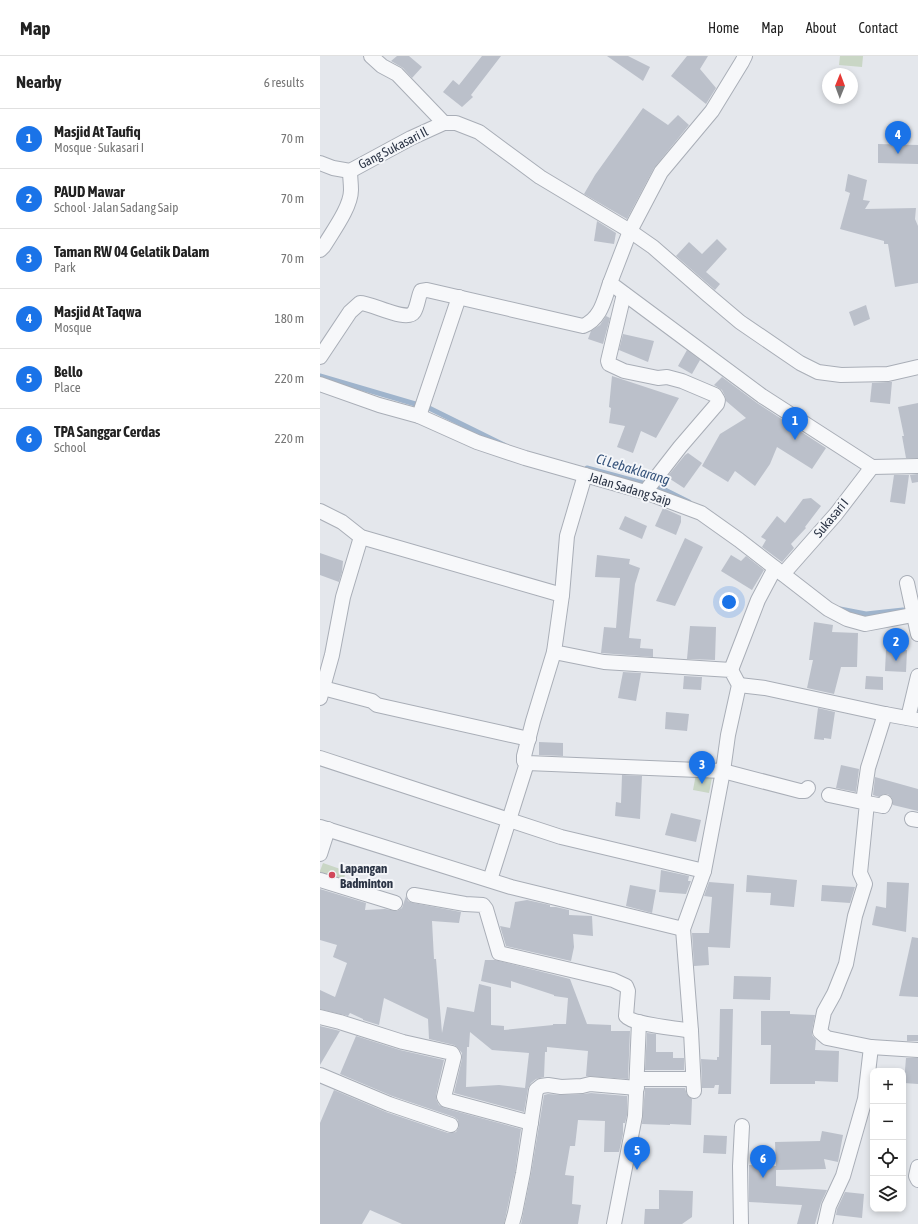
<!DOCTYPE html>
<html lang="en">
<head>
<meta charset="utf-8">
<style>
	:root { --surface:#fff; --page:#f2f2f2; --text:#222; --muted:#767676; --line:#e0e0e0; --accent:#1a73e8 }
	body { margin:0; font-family:"Asap Condensed",sans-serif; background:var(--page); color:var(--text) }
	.controls { position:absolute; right:12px; bottom:12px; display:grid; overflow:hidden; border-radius:8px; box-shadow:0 2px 6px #0003 }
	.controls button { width:36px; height:36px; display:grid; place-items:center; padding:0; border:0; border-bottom:1px solid var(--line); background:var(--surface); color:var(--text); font:20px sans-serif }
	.compass { position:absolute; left:502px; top:12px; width:36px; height:36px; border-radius:50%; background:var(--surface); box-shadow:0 2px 6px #0003; rotate:1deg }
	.you { position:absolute; left:409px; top:546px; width:14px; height:14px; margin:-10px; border:3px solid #fff; border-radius:50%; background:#1a73e8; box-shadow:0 0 0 6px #1a73e833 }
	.badge { display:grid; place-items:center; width:26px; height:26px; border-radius:50%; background:var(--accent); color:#fff; font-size:13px; font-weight:700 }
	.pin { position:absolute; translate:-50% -33px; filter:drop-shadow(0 1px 2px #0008) }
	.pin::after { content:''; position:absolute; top:21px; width:14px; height:12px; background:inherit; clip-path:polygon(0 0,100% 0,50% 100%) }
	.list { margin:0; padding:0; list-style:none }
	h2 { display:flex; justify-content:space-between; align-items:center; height:52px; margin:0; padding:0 16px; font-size:17px }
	h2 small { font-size:13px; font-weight:400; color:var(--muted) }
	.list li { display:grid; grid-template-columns:26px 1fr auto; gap:12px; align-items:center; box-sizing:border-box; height:60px; padding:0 16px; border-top:1px solid var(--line) }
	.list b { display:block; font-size:15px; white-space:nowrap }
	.list p { margin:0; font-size:13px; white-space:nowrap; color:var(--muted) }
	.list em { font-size:13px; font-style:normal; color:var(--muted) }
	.icon { flex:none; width:22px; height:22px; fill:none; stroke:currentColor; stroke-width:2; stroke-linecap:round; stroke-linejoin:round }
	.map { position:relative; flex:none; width:598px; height:1168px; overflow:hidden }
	header { display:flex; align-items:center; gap:24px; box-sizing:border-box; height:56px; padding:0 20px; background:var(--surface); border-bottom:1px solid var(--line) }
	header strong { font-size:19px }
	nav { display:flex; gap:22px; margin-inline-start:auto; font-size:14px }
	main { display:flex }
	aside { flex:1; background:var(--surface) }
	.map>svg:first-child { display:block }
</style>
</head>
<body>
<header>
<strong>Map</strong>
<nav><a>Home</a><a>Map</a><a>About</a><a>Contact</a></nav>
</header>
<main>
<aside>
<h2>Nearby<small>6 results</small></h2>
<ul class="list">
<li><span class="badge">1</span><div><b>Masjid At Taufiq</b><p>Mosque · Sukasari I</p></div><em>70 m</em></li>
<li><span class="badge">2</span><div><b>PAUD Mawar</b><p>School · Jalan Sadang Saip</p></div><em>70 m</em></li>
<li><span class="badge">3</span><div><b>Taman RW 04 Gelatik Dalam</b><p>Park</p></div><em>70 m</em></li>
<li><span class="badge">4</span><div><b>Masjid At Taqwa</b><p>Mosque</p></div><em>180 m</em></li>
<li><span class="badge">5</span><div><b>Bello</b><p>Place</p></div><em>220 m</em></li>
<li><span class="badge">6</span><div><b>TPA Sanggar Cerdas</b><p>School</p></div><em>220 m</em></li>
</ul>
</aside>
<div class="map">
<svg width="598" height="1168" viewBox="0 0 598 1168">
	<rect width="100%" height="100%" fill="#e4e7ec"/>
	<g fill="#c9d6c5">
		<path d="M520 0H543L542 11 519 9Z"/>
		<path d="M376 718 392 722 389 737 373 734Z"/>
		<path d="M3 807 26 815 22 830 0 823V815Z"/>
	</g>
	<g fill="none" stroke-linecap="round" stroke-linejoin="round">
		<g stroke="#9fb4cc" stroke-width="5">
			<path d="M0 320 109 352 184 389"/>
			<path d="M267 412 341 432 369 446"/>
			<path d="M520 553 546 558 583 554"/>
		</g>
	</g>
	<g fill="#bbc0ca" fill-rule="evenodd">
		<path d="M77 0H89L102 11 92 22 83 12 71 5Z"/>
		<path d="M162 0H181L151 39 153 41 142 51 123 36 133 24 139 29Z"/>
		<path d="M287 0H308L330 11 323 25Z"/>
		<path d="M367 0H388L380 13 396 32 386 48 351 20Z"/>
		<path d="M323 52 348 69 358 59 369 69 334 112 307 163 264 138 275 119Z"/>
		<path d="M558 88 598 89V108L558 107Z"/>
		<path d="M528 118 547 124 543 144 550 145 545 153 596 152 595 163 598 170V227L575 231 568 188H564V185L520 173 530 137 525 135Z"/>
		<path d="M277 165 296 177 294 188 274 185Z"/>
		<path d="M397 183 407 193 386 216 400 228 395 234 356 200 369 186 382 198Z"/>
		<path d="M546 249 550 263 534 270 529 256Z"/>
		<path d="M286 260 290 262 283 288 268 283 271 275 280 269Z"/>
		<path d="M303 278 334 285 328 306 299 294Z"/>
		<path d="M367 294 380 304 372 318 358 310Z"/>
		<path d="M292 320 359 342 336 382 321 375 313 397 297 391 305 370 289 367 291 352 289 351Z"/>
		<path d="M402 321 437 347 506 392 492 413 457 391 450 408 435 430 415 415 408 426 382 410 400 378 426 362 406 345 405 340 402 334 394 329Z"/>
		<path d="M568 326H572L570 348 550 346 552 327Z"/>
		<path d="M598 347V402H586L582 380H584L578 351Z"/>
		<path d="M368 397 382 407 364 432 347 421 365 399Z"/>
		<path d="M598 418V426L592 427 590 419Z"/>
		<path d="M574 419H589L585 448 570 446Z"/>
		<path d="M491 442 501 450 485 471 486 472 471 488 474 492 462 506 442 491 446 484 441 481 457 460 465 467 483 443Z"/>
		<path d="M343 452 361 460V466L356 479 335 470Z"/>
		<path d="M305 460 327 470 322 483 299 473Z"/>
		<path d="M365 482 383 491 369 520 355 550 336 545Z"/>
		<path d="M0 497 23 505 22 516 19 526 0 519Z"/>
		<path d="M277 499 310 503 309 508 320 512 315 528 309 582 321 583 320 592 333 593V601L281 597 284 571 296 572 300 522 275 521Z"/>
		<path d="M411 499 421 505 426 500 444 514 432 534 401 515Z"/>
		<path d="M494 566 513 569 512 576 538 577 537 611H521L514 638 487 632 493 604H489Z"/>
		<path d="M370 570 396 571 395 604 367 603Z"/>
		<path d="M566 594H587L586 616 565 615Z"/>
		<path d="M303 616 321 617 316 645 298 642Z"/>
		<path d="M364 620 382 621 381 634 363 633Z"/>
		<path d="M546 620 563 621V634L545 633Z"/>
		<path d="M498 652 515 656 511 683 504 682V684L494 683Z"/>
		<path d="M346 656 369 658 367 675 345 673Z"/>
		<path d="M219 686 243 687V700L219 699Z"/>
		<path d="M521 709 539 713 536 736 516 732Z"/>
		<path d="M302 719 322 720 320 763 295 760 296 746 301 747Z"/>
		<path d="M555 721 598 733V755L573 749 572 742 568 738H564L559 741 553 739Z"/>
		<path d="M351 757 381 764 376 786 345 779Z"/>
		<path d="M341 814 369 820 368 825H371L366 838 339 836Z"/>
		<path d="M427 819 477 824 474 851 450 849 451 837 426 836Z"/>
		<path d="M389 826 414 828 410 892 388 891 389 909 374 910 372 877H389L392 841 384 840Z"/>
		<path d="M567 826 589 827 586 876 552 869 556 850 566 852Z"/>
		<path d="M310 829 336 834 332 857 306 850Z"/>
		<path d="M502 829 535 831 530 847 501 845Z"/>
		<path d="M0 833 46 847 45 854 65 853 77 855 82 852 86 840 88 845 93 847 141 856 139 867 112 865 114 903H116L122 977 127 951 154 956 159 928 171 931V969L184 970V974L233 969V968H246L248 942 234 940V939L191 925V932L161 925 165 904H175L250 923 267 968 291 969V975H310L308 1023 266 1020 268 995 227 991V996H225L224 1021 216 1023 211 1027 208 1032 204 1056 134 1037 142 1003V997L137 991 134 989 109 983 108 963 64 942 59 969 43 964V963L30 957 28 960 0 953V934L15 941 27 907 13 901 17 889 0 884ZM150 976 172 994 209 997 205 1032 179 1029 146 1031 147 991H149Z"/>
		<path d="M207 844 230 849V851H236L249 854V859L272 860 273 880 253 878 254 891 251 905 186 890 180 870 190 872 195 846Z"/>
		<path d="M592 881 598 882V941L579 940Z"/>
		<path d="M414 920 451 921 450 944 413 943Z"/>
		<path d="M400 953H413L411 1038H398L399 1029H395L394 1032H382L381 1003 397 1004V1001H399Z"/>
		<path d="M441 955H470V958L495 959 492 975V979L496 984 495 994 519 995 518 1026 495 1025V1028H450L451 989H441Z"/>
		<path d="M0 970 20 975 0 1009Z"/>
		<path d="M327 977 336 978V996H353V1002H364V1014H325Z"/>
		<rect x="587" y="979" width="11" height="6"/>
		<path d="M36 980 80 994 124 1004 116 1039V1043L119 1049 124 1052 201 1073 195 1116 184 1168H82L50 1154 42 1168H0V1067L14 1034 66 1056 128 1077H132L136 1076 139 1071 138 1064 134 1061 72 1040 20 1018Z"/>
		<path d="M586 1002H598V1028L584 1027Z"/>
		<path d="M325 1032H365L367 1039 372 1043 371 1069 350 1068V1069L322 1068Z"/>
		<path d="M271 1037 307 1040V1059L305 1067H303V1078L299 1096H284L285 1065 258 1064 255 1090H250L245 1119 254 1120 252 1148 261 1149 258 1168H201L211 1118 224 1039 228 1038 241 1039 263 1038Z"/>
		<path d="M502 1075 523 1079 518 1106 504 1103 506 1113 456 1114V1130L507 1134 501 1147 495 1168H477L482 1149 429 1146V1109L456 1110 455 1086 500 1085Z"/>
		<path d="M384 1079 407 1080 406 1098 383 1097Z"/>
		<path d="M339 1134 373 1135 372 1161 362 1168H324L325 1153H339Z"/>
		<path d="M525 1136 544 1138 542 1162 516 1159 517 1153Z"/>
	</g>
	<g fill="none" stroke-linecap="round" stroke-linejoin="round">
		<defs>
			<g id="street">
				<path d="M51 0 62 10 77 18 124 67"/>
				<path d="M425 0 422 6 392 55 341 116 310 175 290 227 442 340 552 411 598 410"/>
				<path d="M0 107 13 112 30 115 91 82 124 67H136L159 76 220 121 310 175 333 191 388 239 420 266 480 307 498 316 521 319 568 318 598 311"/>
				<path d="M0 194 4 190C13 175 31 151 31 134 31 127 30 121 30 115"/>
				<path d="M304 238 288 305 289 308 304 315 338 322 347 321 362 325 395 339 398 344 397 348 360 391 325 436"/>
				<path d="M0 301 30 256 40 247C52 247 87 267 94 256 98 249 98 241 101 235L107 234 263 270C281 263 284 244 290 227"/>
				<path d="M0 328 59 349 99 360 157 386 205 402 325 436 381 457 419 484 508 553 527 563 545 568 598 558"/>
				<path d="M99 360 139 241"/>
				<path d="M0 455 22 466 41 481 242 539 234 596 284 606 411 614 419 629 408 679 403 715 384 815 363 873 371 975 374 1035"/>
				<path d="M463 518 516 458 552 411"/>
				<path d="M587 527 598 578"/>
				<path d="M242 539 247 480 265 419"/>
				<path d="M234 596 213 665 204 700V705L207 707 403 715 480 735H485L488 732"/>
				<path d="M411 614 438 544 455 512"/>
				<path d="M419 629 445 632 565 658 598 664"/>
				<path d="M3 632 52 645 57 649 209 683"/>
				<path d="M0 642 12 599 23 541 41 481"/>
				<path d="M588 662 598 620"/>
				<path d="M0 702 241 781 384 815"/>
				<path d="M509 739 547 747 540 817 545 828 535 860 526 908 514 938 504 956 500 976 507 982 551 991 598 994"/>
				<path d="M543 746 548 712 565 658"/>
				<path d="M547 747 563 750 565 746"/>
				<path d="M592 763 598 764"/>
				<path d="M0 771 191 831 363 873"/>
				<path d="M0 798 8 773"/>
				<path d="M0 824 75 847"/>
				<path d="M170 824 207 707"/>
				<path d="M94 839 145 848 163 849 166 853 179 897 293 924 306 930 308 935 306 960C313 969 358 972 371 975"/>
				<path d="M0 961 20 966 83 986 132 997 134 1001 124 1041 126 1044 211 1067"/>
				<path d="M0 1019 69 1048 131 1069"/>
				<path d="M317 1023H373"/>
				<path d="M598 1111 596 1120 598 1124"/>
				<path d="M192 1168 195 1157 203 1117 216 1034 221 1030 228 1029 241 1031 262 1030 270 1028 317 1032"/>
				<path d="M294 1168 315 1060 319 966"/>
				<path d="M421 1168 420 1110 422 1070"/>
				<path d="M505 1168 509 1150 523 1120 545 1043 551 991"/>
			</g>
		</defs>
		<use href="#street" stroke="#a9aeb7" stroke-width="16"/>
		<use href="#street" stroke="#f7f8fa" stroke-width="14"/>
	</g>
	<circle fill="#d1495b" stroke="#f4f6f9" stroke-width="1.5" cx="12" cy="819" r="4"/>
	<g text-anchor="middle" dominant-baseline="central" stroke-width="4" stroke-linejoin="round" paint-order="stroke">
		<g font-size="13" fill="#2b3445" stroke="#f4f6f9">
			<text transform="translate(73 92) rotate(-27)">Gang Sukasari Il</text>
			<text transform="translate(310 433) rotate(17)">Jalan Sadang Saip</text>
			<text transform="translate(511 462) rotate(-50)">Sukasari I</text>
		</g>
		<g font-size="13" font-weight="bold" fill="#2b3445" stroke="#f4f6f9" text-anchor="start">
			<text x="20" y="812">Lapangan<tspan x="20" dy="15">Badminton</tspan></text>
		</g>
		<g font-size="14" font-style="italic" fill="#34527a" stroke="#f4f6f9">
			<text transform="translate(313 413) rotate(17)">Ci Lebaklarang</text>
		</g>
	</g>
</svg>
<div class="controls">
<button>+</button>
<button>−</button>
<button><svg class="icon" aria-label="locate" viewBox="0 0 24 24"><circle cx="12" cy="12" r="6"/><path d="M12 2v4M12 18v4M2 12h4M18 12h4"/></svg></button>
<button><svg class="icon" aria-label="layers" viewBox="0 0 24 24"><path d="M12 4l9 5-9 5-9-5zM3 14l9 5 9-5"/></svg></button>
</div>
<svg class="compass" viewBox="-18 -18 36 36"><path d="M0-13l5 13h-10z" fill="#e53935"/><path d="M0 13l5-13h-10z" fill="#767676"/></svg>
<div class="you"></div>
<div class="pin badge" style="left:475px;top:384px">1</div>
<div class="pin badge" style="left:576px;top:605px">2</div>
<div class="pin badge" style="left:382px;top:728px">3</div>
<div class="pin badge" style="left:578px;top:98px">4</div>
<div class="pin badge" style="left:317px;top:1114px">5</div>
<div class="pin badge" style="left:443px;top:1122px">6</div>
</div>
</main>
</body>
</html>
